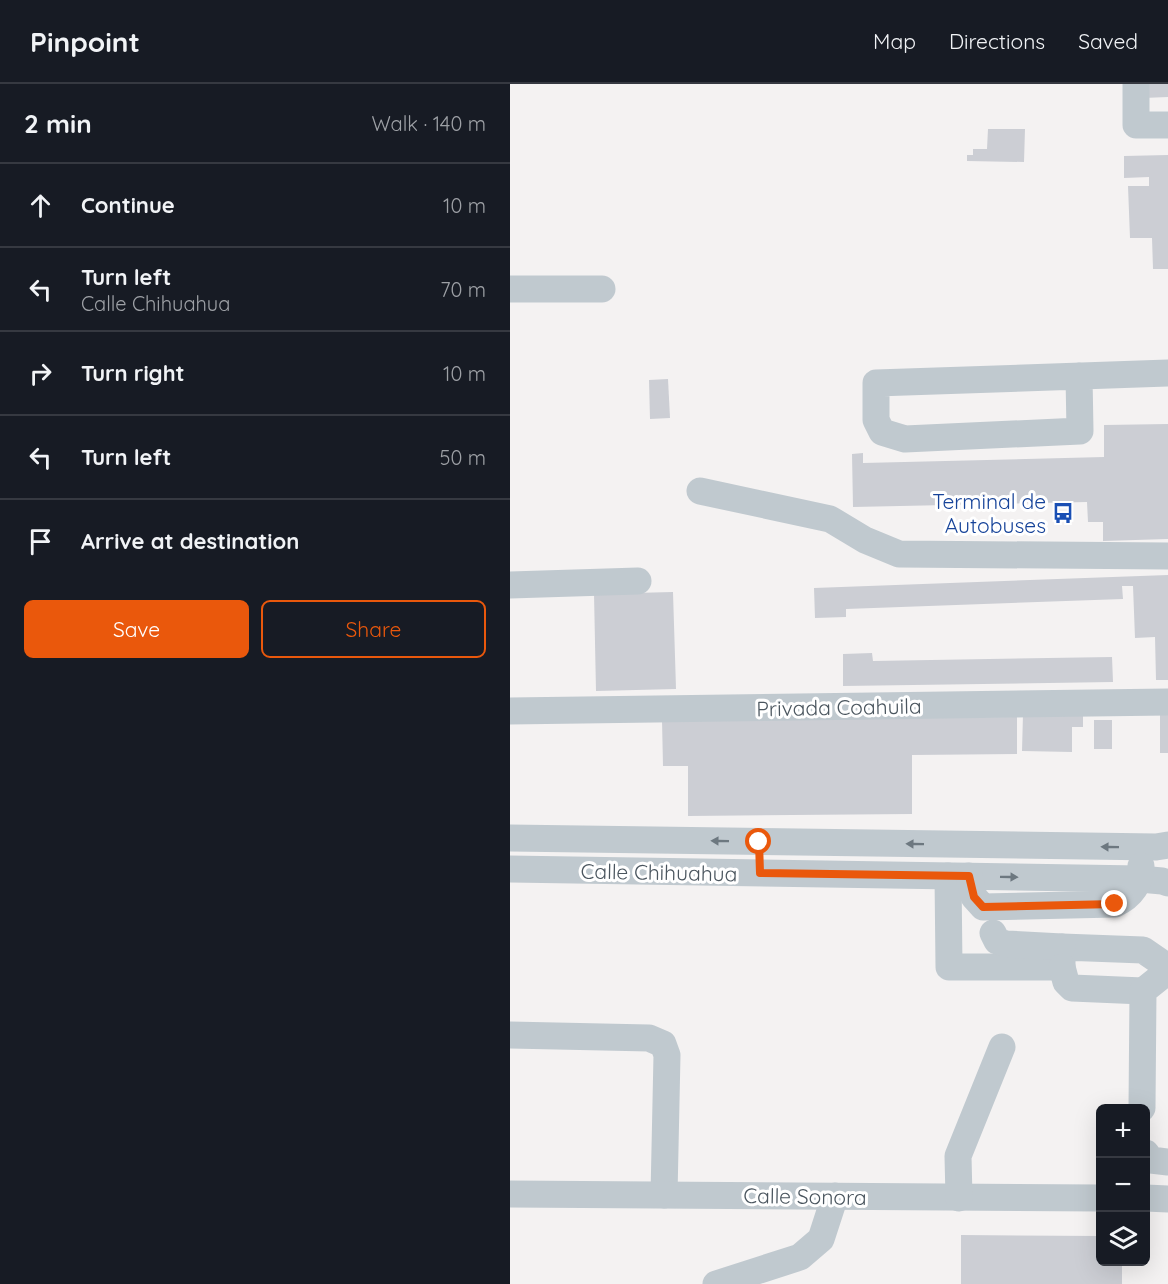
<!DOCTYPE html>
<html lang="en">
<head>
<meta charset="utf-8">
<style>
	:root { --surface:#171b24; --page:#242831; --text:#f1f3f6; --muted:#9ea1a6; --line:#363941; --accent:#ea580c }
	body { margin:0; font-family:Quicksand,sans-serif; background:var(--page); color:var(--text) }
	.controls { position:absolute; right:18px; bottom:18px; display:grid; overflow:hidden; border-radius:9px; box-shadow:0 6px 24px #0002 }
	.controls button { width:54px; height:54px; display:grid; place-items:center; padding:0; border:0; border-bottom:2px solid var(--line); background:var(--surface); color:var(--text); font:30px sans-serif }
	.stop { position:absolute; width:18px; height:18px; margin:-14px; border:4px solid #ea580c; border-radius:50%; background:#fff }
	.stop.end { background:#ea580c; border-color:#fff; box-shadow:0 2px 6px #0008 }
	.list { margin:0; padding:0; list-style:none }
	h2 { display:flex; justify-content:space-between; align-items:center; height:78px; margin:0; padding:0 24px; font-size:26px }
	h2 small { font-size:20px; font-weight:400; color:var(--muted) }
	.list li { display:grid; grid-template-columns:39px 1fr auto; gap:18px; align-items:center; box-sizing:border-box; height:84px; padding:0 24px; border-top:2px solid var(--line) }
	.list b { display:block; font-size:22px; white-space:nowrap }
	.list p { margin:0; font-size:20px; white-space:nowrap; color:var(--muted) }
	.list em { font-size:20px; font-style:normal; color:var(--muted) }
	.actions { display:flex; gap:12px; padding:18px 24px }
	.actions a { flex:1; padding:14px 0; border:2px solid var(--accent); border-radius:9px; text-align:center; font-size:21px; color:var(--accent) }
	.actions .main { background:var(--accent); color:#fff }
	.icon { flex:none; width:33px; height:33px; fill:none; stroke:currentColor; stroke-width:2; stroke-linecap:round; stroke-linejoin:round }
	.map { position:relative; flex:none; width:658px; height:1200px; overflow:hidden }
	header { display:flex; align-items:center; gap:36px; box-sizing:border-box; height:84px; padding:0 30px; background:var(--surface); border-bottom:2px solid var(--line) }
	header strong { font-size:28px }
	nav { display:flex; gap:33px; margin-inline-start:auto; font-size:21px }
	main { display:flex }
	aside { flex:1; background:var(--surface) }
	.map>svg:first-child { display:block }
</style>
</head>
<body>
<header>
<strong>Pinpoint</strong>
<nav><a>Map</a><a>Directions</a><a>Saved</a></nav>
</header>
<main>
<aside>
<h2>2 min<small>Walk · 140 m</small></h2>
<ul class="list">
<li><svg class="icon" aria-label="ahead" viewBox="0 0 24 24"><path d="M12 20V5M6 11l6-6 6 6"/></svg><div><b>Continue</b></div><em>10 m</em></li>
<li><svg class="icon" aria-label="left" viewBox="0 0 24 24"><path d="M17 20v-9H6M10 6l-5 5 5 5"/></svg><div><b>Turn left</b><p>Calle Chihuahua</p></div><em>70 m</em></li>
<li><svg class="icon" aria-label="right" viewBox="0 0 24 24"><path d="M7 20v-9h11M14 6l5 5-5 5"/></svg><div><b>Turn right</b></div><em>10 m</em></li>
<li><svg class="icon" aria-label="left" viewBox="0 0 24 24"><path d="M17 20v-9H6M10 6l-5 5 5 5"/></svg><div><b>Turn left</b></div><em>50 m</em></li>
<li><svg class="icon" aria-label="arrive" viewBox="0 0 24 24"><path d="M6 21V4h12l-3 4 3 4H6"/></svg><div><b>Arrive at destination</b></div></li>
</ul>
<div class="actions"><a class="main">Save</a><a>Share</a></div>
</aside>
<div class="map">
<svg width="658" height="1200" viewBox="0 0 658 1200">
	<rect width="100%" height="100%" fill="#f4f2f2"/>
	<g fill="#ccced4">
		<path d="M633 0H658V13L633 14Z"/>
		<path d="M478 45H515L514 78 457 77V71H463V65H477Z"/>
		<path d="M658 71V185H643L642 154H620L618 102H639V93L614 94V72Z"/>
		<path d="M158 295 160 334 140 335 139 296Z"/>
		<path d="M658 340V455L593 457V438H578L577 418 343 423 342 370 353 369V379L594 373V341Z"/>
		<path d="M658 491V596H646L645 553 625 554 623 502H612L613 515 336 525V533L305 534 304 504Z"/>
		<path d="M163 508 166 605 86 607 84 510Z"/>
		<path d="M362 569 363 577 602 573 603 598 333 602V570Z"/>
		<rect x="650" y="627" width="8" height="42"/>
		<path d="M513 630 573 631V643H562V668L512 667Z"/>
		<path d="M507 633V670L402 671V730L178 732V682H153L152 636Z"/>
		<rect x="584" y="636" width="18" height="29"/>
		<path d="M451 1151 590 1152V1178H612V1200H451Z"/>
	</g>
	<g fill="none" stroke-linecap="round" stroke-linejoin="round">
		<g stroke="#c0c9cf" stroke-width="27">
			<path d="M626 0V41H658"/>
			<path d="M0 205H92"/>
			<path d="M569 292 570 347 395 355 372 348 366 336V299L658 289"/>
			<path d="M190 407 320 435 355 456 389 470 658 472"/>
			<path d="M0 501 128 497"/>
			<path d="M0 627 658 618"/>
			<path d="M0 754 646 763 658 761"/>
			<path d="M0 785 630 795 652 797 658 799"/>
			<path d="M438 792 439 883H552V863L633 866 658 883"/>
			<path d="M459 792 464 813 473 823 605 820C622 812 630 801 631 782"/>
			<path d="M483 849 487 857 496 860 552 863"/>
			<path d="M552 883 556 898 562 904 633 907"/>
			<path d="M0 951 139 954 153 960 157 971 154 1111"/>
			<path d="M632 1024 633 907 658 887"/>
			<path d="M636 1069 641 1076 658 1078"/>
			<path d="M0 1110 590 1114"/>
			<path d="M449 1114 448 1072 492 963"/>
			<path d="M636 1114 658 1115"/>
			<path d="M206 1200 290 1173 311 1155 325 1112"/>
		</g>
	</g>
	<defs><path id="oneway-solid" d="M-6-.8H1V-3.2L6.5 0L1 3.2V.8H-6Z" transform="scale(1.5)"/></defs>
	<g fill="#6d7880">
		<use href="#oneway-solid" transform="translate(210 757) rotate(-179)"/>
		<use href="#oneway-solid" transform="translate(405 760) rotate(-179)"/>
		<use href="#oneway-solid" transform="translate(600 763) rotate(-179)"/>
		<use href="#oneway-solid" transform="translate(499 793) rotate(1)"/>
	</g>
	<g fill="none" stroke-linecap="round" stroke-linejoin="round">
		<path stroke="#ea580c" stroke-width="8" d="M249 758 250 789 459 792 464 813 473 823 605 820"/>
	</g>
	<defs>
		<symbol id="bus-bare" viewBox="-9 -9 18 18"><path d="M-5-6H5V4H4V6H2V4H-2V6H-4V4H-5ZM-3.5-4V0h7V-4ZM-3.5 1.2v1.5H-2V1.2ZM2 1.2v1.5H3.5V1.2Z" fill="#1a4fb4" stroke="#fff" stroke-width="2.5" paint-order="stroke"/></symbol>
	</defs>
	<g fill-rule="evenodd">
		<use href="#bus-bare" x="538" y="414" width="30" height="30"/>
	</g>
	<g text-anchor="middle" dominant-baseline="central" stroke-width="6" stroke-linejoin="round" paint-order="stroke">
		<g font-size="21" fill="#164399" stroke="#fff" text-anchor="end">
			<text x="536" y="417">Terminal de<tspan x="536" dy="24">Autobuses</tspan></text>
		</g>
		<g font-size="21" fill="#4a555e" stroke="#fff">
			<text transform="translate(329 623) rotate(-1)">Privada Coahuila</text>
			<text transform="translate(149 788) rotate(1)">Calle Chihuahua</text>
			<text transform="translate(295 1112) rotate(1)">Calle Sonora</text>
		</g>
	</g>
</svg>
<div class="controls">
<button>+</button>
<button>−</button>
<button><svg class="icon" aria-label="layers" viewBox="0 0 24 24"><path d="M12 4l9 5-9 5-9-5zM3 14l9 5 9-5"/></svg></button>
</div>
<div class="stop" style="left:249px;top:758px"></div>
<div class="stop end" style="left:605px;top:820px"></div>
</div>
</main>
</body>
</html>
